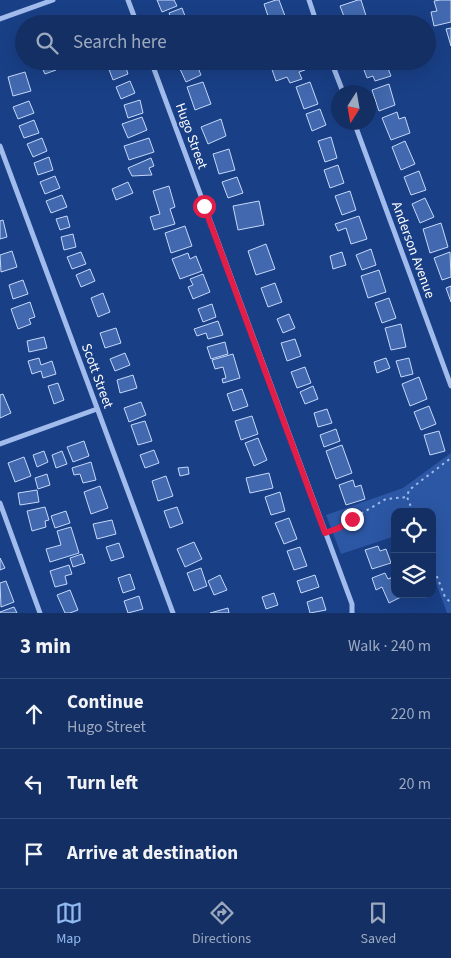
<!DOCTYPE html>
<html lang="en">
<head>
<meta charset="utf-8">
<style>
	:root { --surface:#132f64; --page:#1c376a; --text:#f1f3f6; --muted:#9da9bf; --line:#324a78; --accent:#90b9f0 }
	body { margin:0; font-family:"Source Sans 3",sans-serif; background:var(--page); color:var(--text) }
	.controls { position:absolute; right:15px; bottom:15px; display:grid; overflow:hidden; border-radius:10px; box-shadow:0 5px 20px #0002 }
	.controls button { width:45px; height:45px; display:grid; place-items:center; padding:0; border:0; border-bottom:1px solid var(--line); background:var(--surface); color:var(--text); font:25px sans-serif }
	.compass { position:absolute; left:331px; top:85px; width:45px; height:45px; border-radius:50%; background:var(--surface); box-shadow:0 5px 20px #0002; rotate:191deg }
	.stop { position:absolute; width:15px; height:15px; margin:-11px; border:4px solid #e11d48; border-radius:50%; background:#fff }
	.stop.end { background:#e11d48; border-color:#fff; box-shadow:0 1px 5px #0008 }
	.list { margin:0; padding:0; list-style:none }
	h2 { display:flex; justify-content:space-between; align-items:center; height:65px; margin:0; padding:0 20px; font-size:21px }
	h2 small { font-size:16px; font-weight:400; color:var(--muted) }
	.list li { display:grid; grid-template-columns:32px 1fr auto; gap:15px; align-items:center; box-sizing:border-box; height:70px; padding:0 20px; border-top:1px solid var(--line) }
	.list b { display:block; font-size:19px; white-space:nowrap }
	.list p { margin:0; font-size:16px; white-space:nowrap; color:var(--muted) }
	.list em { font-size:16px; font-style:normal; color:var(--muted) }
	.icon { flex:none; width:28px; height:28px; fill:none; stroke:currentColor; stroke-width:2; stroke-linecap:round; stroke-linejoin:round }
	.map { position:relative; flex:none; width:451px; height:613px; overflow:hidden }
	.search { position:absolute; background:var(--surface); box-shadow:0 5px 20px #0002; left:15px; right:15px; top:15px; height:55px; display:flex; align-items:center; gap:12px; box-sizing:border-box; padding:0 18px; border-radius:28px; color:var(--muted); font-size:19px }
	.sheet { height:275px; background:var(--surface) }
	nav { display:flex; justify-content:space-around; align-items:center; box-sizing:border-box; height:70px; border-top:1px solid var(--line); background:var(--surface); font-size:14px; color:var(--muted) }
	nav a { display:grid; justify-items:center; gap:2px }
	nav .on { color:var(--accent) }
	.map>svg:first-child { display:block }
</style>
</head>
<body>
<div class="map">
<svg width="451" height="613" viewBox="0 0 451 613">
	<rect width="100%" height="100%" fill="#193f86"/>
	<path fill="#2c57a4" d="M451 453V613H447L432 572V512H395V536L341 554 326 515 403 488Z"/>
	<g fill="#4269af" stroke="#c5d8f9">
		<path d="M157 0H174L177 6 162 12Z"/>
		<path d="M276 0H279L285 16 270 22 264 4Z"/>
		<path d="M358 0H361L368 22 353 24 352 20 346 22 340 6Z"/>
		<path d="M440 0H451V22L434 26 431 12 437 11 434 1Z"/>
		<path d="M182 8 188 24H173L169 13Z"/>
		<path d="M451 28V46L446 29Z"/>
		<path d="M39 61H53L56 70 45 74Z"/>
		<path d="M269 61H302L305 70 299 72 302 79 290 83 287 77 276 81Z"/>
		<path d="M364 61H385L391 76 375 81 373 76 367 78 361 62Z"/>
		<path d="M124 62 128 74 113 80 108 67Z"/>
		<path d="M196 63 201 75 186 82 180 69Z"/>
		<path d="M25 72 31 91 13 96 8 77Z"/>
		<path d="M130 81 135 93 121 99 116 87Z"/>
		<path d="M203 82 211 104 195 110 187 87Z"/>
		<path d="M310 82 318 104 304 109 296 87Z"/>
		<path d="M389 84 395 105 379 111 372 90Z"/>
		<path d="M140 100 143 113 128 118 124 105Z"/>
		<path d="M29 101 34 113 18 119 13 107Z"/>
		<path d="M320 109 326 125 312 131 306 114Z"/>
		<path d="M397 112 399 119 405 117 410 133 391 140 382 118Z"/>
		<path d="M142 117 147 130 128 138 122 124Z"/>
		<path d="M221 119 226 136 208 144 201 127Z"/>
		<path d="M34 120 39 133 24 138 19 126Z"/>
		<path d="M331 137 337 158 325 162 318 141Z"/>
		<path d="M42 138 47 151 33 157 27 144Z"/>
		<path d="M149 138 154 152 129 160 124 146Z"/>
		<path d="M405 141 415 164 401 170 392 147Z"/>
		<path d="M229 149 235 170 219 174 213 154Z"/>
		<path d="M49 157 53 170 38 175 34 163Z"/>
		<path d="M151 158 154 166 149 168 152 175 132 176 128 168Z"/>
		<path d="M338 165 344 183 330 188 324 170Z"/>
		<path d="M419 171 426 190 411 195 404 177Z"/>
		<path d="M55 176 60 188 45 194 40 182Z"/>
		<path d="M237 177 243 193 228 198 222 182Z"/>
		<path d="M128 182 133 193 116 200 112 189Z"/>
		<path d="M169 186 175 207 170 209 175 224 154 230 150 217 160 214 153 191Z"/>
		<path d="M350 191 356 210 342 215 335 196Z"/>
		<path d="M62 195 67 207 51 213 46 201Z"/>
		<path d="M425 198 434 217 420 223 412 204Z"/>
		<path d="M259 201 264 225 238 230 233 206Z"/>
		<path d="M67 216 70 227 60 230 56 219Z"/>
		<path d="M359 216 367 239 351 244 346 228 338 231 335 224Z"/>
		<path d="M3 220 7 237 0 239V221Z"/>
		<path d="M441 223 448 247 430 253 423 229Z"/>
		<path d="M185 226 192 246 171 253 165 233Z"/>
		<path d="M73 234 76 247 64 250 61 237Z"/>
		<path d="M266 244 275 269 256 275 248 251Z"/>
		<path d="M371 249 376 265 362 270 356 255Z"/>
		<path d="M12 251 17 267 1 272 0 255Z"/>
		<path d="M81 252 86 264 72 269 67 257Z"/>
		<path d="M342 252 346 265 333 269 330 256Z"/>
		<path d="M450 252 451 277 442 280 434 258Z"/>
		<path d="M188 253 190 259 196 256 202 271 180 279 172 259Z"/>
		<path d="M90 269 95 281 81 287 76 275Z"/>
		<path d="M379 270 386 292 368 298 361 276Z"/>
		<path d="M203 274 210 292 193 299 188 287 193 285 190 279Z"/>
		<path d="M23 280 28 294 13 299 9 285Z"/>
		<path d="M275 283 282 302 268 307 261 288Z"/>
		<path d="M451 286V302L446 288Z"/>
		<path d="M103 293 110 312 98 317 91 298Z"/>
		<path d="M389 298 396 318 382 323 375 303Z"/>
		<path d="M30 302 35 317 29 319 31 324 18 329 11 309Z"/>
		<path d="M212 304 216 317 203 322 198 309Z"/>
		<path d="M289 314 295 328 283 333 277 319Z"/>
		<path d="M218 321 223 335 208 339 206 333 197 336 194 329Z"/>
		<path d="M401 324 406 347 391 350 385 328Z"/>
		<path d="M116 328 121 343 105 348 100 333Z"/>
		<path d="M44 337 47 348 29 352 27 341Z"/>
		<path d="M295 339 301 356 287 361 281 343Z"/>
		<path d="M225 342 228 354 211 359 207 347Z"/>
		<path d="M125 353 130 365 115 371 110 359Z"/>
		<path d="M233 354 240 378 223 383 222 379 226 378 223 367 215 369 212 360Z"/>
		<path d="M39 358 41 365 52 361 56 374 43 378 41 371 32 374 28 361Z"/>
		<path d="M386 358 390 368 377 373 374 362Z"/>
		<path d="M409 358 413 374 401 377 396 361Z"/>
		<path d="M305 367 311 383 297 388 291 372Z"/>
		<path d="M133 375 137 388 120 393 117 380Z"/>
		<path d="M419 377 427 399 410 406 402 384Z"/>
		<path d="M58 383 64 400 54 404 48 386Z"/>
		<path d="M313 386 318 399 305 404 300 392Z"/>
		<path d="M242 389 248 406 233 411 227 394Z"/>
		<path d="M3 394 11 413 0 418V395Z"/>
		<path d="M141 402 146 415 129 422 124 408Z"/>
		<path d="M429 406 436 424 421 430 414 412Z"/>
		<path d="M327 409 332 423 318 427 314 413Z"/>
		<path d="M252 416 258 434 241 440 235 421Z"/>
		<path d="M145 421 152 441 138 445 131 425Z"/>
		<path d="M336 429 340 441 324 447 320 435Z"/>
		<path d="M439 431 445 451 430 455 424 435Z"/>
		<path d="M258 438 267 460 254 466 245 443Z"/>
		<path d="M84 441 89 456 73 462 67 447Z"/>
		<path d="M342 445 352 473 336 479 326 451Z"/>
		<path d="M154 450 159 463 145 468 140 455Z"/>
		<path d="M44 451 48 462 37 467 33 455Z"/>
		<path d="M62 451 67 464 56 468 52 455Z"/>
		<path d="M24 457 31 476 15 482 8 463Z"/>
		<path d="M91 462 96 480 83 483 80 474 74 475 72 468Z"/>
		<path d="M188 467 189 474 180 476 178 468Z"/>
		<path d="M269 473 273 488 250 493 246 478Z"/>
		<path d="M47 474 50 485 38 489 35 478Z"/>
		<path d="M166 476 173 496 158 501 152 481Z"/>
		<path d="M353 480 355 487 361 485 365 499 346 505 339 485Z"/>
		<path d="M100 486 108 508 91 514 84 492Z"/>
		<path d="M37 490 39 502 20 505 18 493Z"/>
		<path d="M280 492 285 511 271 515 265 497Z"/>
		<path d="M45 507 49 520 45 521 46 527 32 531 27 511Z"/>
		<path d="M177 507 183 523 170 528 164 511Z"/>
		<path d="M66 511 70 523 55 528 51 516Z"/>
		<path d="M289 518 297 539 284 544 275 523Z"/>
		<path d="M112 520 116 534 97 539 93 524Z"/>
		<path d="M71 527 79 553 50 562 46 549 61 545 57 531Z"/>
		<path d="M194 542 202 559 185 567 177 549Z"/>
		<path d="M119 543 124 557 111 561 106 547Z"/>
		<path d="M378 546 380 551 386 549 391 563 372 569 365 550Z"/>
		<path d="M300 547 307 566 294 570 287 551Z"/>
		<path d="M82 554 85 563 73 567 70 558Z"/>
		<path d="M0 558 5 568 0 570Z"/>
		<path d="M69 565 72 574 65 576 67 584 55 587 50 571Z"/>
		<path d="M201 568 207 586 194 591 187 573Z"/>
		<path d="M385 573 388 579 393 577 395 582V594H400L401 597 389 603 382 587 376 590 372 578Z"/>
		<path d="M130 574 135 589 123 593 118 578Z"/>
		<path d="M220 575 227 590 214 595 208 581Z"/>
		<path d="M315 575 319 587 301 593 297 581Z"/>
		<path d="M6 581 14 602 1 607 0 583Z"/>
		<path d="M70 590 78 610 70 613H65L57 595Z"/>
		<path d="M274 593 278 605 266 609 262 597Z"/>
		<path d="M139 596 143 609 128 613 124 601Z"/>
		<path d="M322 597 326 610 310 613 307 602Z"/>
		<path d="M14 607 17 613H0V612Z"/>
		<path d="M228 608 229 613H210Z"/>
	</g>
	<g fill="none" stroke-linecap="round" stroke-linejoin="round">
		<g stroke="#a0bbec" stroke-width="2" stroke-dasharray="2.5 4" stroke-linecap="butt">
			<path d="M413 512 407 497 409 490 451 458"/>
			<path d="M333 530 386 499 407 497"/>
			<path d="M432 564 445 597 451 603"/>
		</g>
		<g stroke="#a0bbec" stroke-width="5">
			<path d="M128 0 137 24"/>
			<path d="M309 0 317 24"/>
			<path d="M0 19 53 0"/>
			<path d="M151 61 352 604V613"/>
			<path d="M331 61 343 92"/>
			<path d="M354 122 451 386"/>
			<path d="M0 146 173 613"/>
			<path d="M0 444 97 409"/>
			<path d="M0 503 40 613"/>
		</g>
	</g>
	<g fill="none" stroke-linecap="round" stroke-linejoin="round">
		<path stroke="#e11d48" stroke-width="6" d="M204 206 325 533 339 528 352 519"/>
	</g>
	<g text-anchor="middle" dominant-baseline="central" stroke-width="4.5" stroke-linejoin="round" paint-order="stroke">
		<g font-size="14" fill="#fff" stroke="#193f86">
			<text transform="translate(191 136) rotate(70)">Hugo Street</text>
			<text transform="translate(413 250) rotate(70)">Anderson Avenue</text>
			<text transform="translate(97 376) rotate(70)">Scott Street</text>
		</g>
	</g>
</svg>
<div class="controls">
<button><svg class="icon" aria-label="locate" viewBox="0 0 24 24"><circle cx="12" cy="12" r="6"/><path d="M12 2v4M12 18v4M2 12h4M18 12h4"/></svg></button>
<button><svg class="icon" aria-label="layers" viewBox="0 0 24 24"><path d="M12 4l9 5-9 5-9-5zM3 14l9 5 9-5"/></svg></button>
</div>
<svg class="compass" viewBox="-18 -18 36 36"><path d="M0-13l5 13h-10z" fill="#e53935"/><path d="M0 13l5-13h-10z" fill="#9da9bf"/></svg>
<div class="stop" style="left:204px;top:206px"></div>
<div class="stop end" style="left:352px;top:519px"></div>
<div class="search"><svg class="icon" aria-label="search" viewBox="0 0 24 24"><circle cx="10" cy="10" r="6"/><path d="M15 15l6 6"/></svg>Search here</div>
</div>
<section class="sheet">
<h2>3 min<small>Walk · 240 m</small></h2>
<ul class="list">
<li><svg class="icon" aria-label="ahead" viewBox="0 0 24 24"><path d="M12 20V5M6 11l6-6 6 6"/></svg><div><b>Continue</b><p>Hugo Street</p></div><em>220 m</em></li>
<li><svg class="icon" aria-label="left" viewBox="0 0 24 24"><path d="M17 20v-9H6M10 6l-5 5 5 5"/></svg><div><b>Turn left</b></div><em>20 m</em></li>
<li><svg class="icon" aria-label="arrive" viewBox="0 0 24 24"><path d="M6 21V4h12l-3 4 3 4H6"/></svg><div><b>Arrive at destination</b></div></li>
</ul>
</section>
<nav>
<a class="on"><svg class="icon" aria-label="map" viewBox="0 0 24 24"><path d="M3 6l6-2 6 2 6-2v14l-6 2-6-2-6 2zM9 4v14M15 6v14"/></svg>Map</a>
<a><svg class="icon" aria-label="directions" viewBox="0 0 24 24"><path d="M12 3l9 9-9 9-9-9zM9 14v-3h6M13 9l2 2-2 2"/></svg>Directions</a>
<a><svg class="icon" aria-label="saved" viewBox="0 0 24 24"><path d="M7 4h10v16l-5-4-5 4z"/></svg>Saved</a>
</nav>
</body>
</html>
